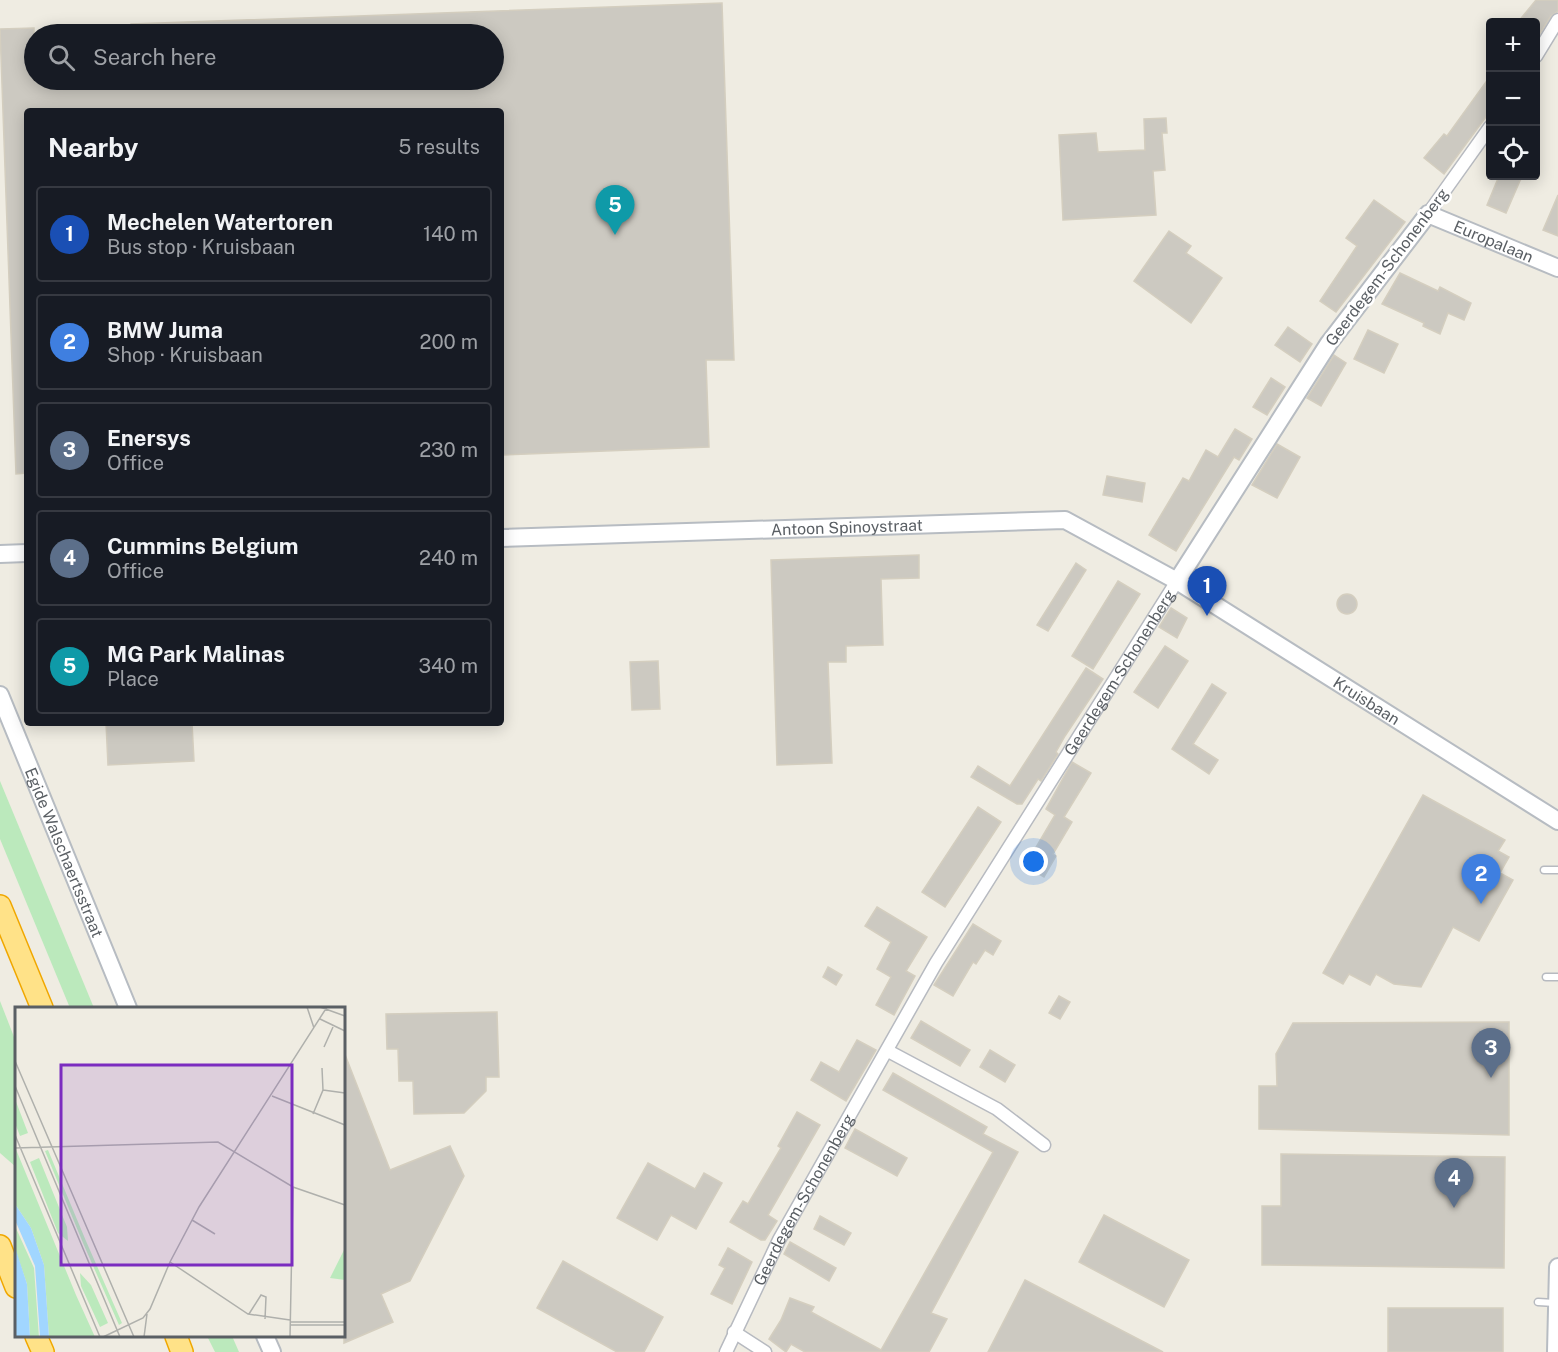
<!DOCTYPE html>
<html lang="en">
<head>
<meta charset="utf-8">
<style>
	:root { --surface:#171b24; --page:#20242c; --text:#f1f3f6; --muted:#9ea1a6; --line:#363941; --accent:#fb2e1c }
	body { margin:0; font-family:"Public Sans",sans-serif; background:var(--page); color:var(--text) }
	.controls { position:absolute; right:18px; top:18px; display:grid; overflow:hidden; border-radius:6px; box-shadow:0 3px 15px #0003 }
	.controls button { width:54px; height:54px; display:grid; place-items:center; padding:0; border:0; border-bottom:2px solid var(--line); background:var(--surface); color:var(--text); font:30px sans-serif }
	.you { position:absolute; left:1034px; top:862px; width:21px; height:21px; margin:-15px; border:4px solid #fff; border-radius:50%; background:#1a73e8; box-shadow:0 0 0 9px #1a73e833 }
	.badge { display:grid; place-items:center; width:39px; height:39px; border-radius:50%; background:var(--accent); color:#fff; font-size:20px; font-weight:700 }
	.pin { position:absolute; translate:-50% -50px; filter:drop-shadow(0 2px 3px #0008) }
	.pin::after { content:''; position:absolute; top:32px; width:21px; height:18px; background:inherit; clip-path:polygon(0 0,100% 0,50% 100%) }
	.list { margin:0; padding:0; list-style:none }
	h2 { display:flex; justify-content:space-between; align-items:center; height:78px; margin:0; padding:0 24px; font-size:26px }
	h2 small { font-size:20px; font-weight:400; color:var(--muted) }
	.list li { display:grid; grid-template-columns:39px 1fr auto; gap:18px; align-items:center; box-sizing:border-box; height:96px; margin:0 12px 12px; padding:0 12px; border:2px solid var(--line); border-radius:6px }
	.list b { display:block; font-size:22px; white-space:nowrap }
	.list p { margin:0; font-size:20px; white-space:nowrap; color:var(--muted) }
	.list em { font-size:20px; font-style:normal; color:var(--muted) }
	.icon { flex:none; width:33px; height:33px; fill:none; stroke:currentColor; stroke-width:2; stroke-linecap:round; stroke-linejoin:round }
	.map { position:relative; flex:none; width:1558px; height:1352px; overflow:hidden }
	.search { position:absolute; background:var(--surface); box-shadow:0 3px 15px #0003; left:24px; top:24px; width:480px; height:66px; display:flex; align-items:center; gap:15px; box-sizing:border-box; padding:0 21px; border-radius:33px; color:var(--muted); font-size:22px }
	.panel { position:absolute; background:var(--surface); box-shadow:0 3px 15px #0003; left:24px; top:108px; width:480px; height:618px; border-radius:6px }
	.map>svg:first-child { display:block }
</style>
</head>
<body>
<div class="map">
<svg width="1558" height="1352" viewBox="0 0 1558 1352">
	<rect width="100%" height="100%" fill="#efece2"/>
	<g fill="#bbe9bc">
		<path d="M0 781 94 1008H70L0 839Z"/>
		<path d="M0 1001 16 1042V1167L0 1153Z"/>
		<path d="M207 1336H232L239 1352H215Z"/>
	</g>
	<g fill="#ccc9c1" stroke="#d4cebf" stroke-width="1.5">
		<path d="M1536 0H1558V11L1551 16 1536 40V22H1518Z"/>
		<path d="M722 3 734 360H706L709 447 501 455V111H27V473L16 474 0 29 34 28V80H494V34H131V24Z"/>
		<path d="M1491 75V110L1444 174 1424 158 1444 134 1447 136Z"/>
		<path d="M1166 118 1167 133H1162L1165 170 1153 171 1156 215 1063 220 1059 135 1096 133 1098 152 1145 150 1144 119Z"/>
		<path d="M1499 176H1522L1506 213 1487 205Z"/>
		<path d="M1558 195V236L1543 230Z"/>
		<path d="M1374 200 1405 222 1336 312 1320 301 1357 246 1346 238Z"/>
		<path d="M1169 231 1191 246 1186 253 1222 278 1191 323 1134 281Z"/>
		<path d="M1400 273 1438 291 1440 287 1471 303 1464 320 1448 313 1440 334 1423 326 1424 323 1382 304Z"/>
		<path d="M1288 327 1312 344 1300 362 1275 345Z"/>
		<path d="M1368 330 1398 344 1384 373 1354 359Z"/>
		<path d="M1334 355 1346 363 1321 406 1307 398Z"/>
		<path d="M1271 378 1285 387 1267 415 1253 407Z"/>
		<path d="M1235 429 1252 439 1239 460 1234 457 1176 551 1149 535 1183 478 1189 481 1206 450 1218 457Z"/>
		<path d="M1277 444 1300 457 1277 498 1252 485Z"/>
		<path d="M1107 476 1145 483 1142 502 1103 495Z"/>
		<path d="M919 555V578L881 579 883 645 846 646V662H828L832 763 777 765 771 560Z"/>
		<path d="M1076 563 1086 570 1048 631 1037 625Z"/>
		<path d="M1118 581 1140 594 1093 669 1072 656Z"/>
		<circle cx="1347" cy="604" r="10"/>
		<path d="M1171 608 1187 618 1177 638 1159 627Z"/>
		<path d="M1165 646 1188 661 1158 708 1134 692Z"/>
		<path d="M658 661 660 709 632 710 630 662Z"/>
		<path d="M1086 668 1103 679 1065 736 1056 752 1058 754 1041 781 1038 779 1022 804H1017L971 777 978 766 1010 786Z"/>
		<path d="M1212 684 1226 693 1193 744 1218 760 1209 774 1172 749Z"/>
		<path d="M106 723H192L194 761 108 765Z"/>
		<path d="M1072 762 1091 773 1064 817 1072 822 1053 854 1056 856 1044 877 1025 866 1055 815 1046 809Z"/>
		<path d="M1423 795 1505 840 1498 851 1509 857 1500 873 1513 880 1479 941 1453 927 1421 987 1394 984 1376 974 1370 985 1349 974 1343 984 1323 973Z"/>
		<path d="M978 807 1001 822 945 907 922 892Z"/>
		<path d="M877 907 927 937 906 971 915 976 894 1015 876 1005 891 977 877 969 891 942 865 926Z"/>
		<path d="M973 924 1001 941 993 955 985 950 976 964 973 962 953 996 934 985Z"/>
		<path d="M828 967 842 975 836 985 823 977Z"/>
		<path d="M1059 996 1070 1002 1060 1019 1049 1013Z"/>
		<path d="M497 1012 499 1077H486V1091L464 1113 414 1114 413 1081H399L398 1049H387L386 1014Z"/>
		<path d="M921 1021 970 1050 960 1066 911 1038Z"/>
		<path d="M1509 1022V1135L1259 1129V1086H1277L1276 1054 1293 1023Z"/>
		<path d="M857 1040 876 1050 846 1101 811 1080 821 1062 839 1072Z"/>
		<path d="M990 1050 1015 1065 1005 1082 980 1067Z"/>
		<path d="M344 1052 390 1170 450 1146 464 1176 410 1281 381 1294 393 1322 344 1343Z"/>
		<path d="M893 1073 987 1127 983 1134 1018 1152 931 1313 947 1319 929 1352H805L791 1344 786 1352 769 1339 781 1320 790 1298 814 1307 811 1312 881 1350 993 1152 883 1090Z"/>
		<path d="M797 1112 820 1125 768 1215 777 1221 765 1240H761L730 1222 743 1201 748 1204 781 1148 778 1146Z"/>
		<path d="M855 1129 907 1158 897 1176 845 1148Z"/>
		<path d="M1281 1154 1505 1157 1504 1268 1262 1265V1206H1281Z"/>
		<path d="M648 1163 695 1189 704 1173 722 1183 696 1229 671 1215 657 1240 617 1218Z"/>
		<path d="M1104 1215 1189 1260 1164 1307 1079 1262Z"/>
		<path d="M820 1216 851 1233 844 1245 814 1229Z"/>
		<path d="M790 1242 836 1268 829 1281 784 1254Z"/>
		<path d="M728 1248 752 1262 732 1304 711 1294 725 1268 719 1265Z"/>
		<path d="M563 1261 663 1317 644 1352H617L537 1308Z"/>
		<path d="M1025 1280 1092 1315 1163 1352H988Z"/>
		<rect x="1388" y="1308" width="115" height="44"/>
	</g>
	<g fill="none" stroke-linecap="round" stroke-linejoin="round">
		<defs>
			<g id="lane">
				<path d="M1544 870H1558"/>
				<path d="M1546 977H1558"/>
				<path d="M1538 1302 1555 1303"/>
			</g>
			<g id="street">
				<path d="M1536 56 1558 20"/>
				<path d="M1428 214 1490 127"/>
				<path d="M888 1051 997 1109 1044 1145"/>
				<path d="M734 1332 765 1352"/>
				<path id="s1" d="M726 1352 779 1240 936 963 1177 581"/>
			</g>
			<g id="secondary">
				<path id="s2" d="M501 538 1065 520 1177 581 1558 821"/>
				<path d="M0 554 27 553"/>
				<path id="s3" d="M1177 581 1329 343 1428 214 1558 268"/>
				<path id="s4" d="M0 695 128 1008"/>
				<path d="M265 1336 272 1352"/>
				<path d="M1556 1352 1558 1267"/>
			</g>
			<g id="highway">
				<path d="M0 906 42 1008"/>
				<path d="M0 1246 16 1287"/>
				<path d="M36 1336 43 1352"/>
				<path d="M176 1336 182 1352"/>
			</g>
		</defs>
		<use href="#lane" stroke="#b7bac0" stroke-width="9"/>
		<use href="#street" stroke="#b7bac0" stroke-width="15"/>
		<use href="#secondary" stroke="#b7bcc2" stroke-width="20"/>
		<use href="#highway" stroke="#f0a700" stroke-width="24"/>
		<use href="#lane" stroke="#fff" stroke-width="6"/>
		<use href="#street" stroke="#fff" stroke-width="12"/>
		<use href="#secondary" stroke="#fff" stroke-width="16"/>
		<use href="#highway" stroke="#ffe288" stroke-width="21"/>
	</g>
	<g text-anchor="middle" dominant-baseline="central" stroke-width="5" stroke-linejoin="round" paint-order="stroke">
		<g font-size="16" fill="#5a5f64" stroke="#fff">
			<text stroke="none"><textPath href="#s3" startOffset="516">Europalaan</textPath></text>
			<text transform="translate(1387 267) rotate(-53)">Geerdegem-Schonenberg</text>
			<text stroke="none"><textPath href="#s2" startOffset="346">Antoon Spinoystraat</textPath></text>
			<text stroke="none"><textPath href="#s1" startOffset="786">Geerdegem-Schonenberg</textPath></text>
			<text stroke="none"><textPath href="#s2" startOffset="916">Kruisbaan</textPath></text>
			<text stroke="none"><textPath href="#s4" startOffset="170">Egide Walschaertsstraat</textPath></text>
			<text stroke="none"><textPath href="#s1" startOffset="171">Geerdegem-Schonenberg</textPath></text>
		</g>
	</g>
	<g transform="translate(15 1007)">
		<rect width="330" height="330" fill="#efece2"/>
		<path d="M0 92 13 126 5 129 0 116ZM0 140 61 288 80 330H34L29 258 16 221 0 197ZM33 143 71 234 107 316 104 318 68 236 30 144ZM24 151 52 220 53 234 43 226 15 155ZM0 219 19 261 24 330H15L12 277 0 242ZM329 243 330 273 315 271ZM65 266 76 278 93 316 85 320 66 279Z" fill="#bbe9bc"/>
		<path d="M0 197 16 221 29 258 34 330H25L20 259 0 213ZM0 240 12 277 15 330H0Z" fill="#a1d6ff"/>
		<path fill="none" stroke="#afb0ac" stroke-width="1.5" d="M292 0 299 21M305 0 330 9M305 12 330 24M309 40 318 20M0 54 119 330M0 79 105 330M308 83 330 86M257 89 330 118M298 107 308 83 307 61M0 128 85 330M0 141 203 135 278 180 330 198M177 213 200 227M155 255 233 307 275 313M234 307 246 288 251 290 250 312M275 315H330M275 318H330M88 330 128 311 135 302 155 255 184 200 312 0M129 330 132 307M275 330 278 180"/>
		<path fill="#7b2cbf" fill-opacity="0.15" stroke="#7b2cbf" stroke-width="3" d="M46 58H277V258H46Z"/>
		<rect width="330" height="330" fill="none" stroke="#5a5f64" stroke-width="3"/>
	</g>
</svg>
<div class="controls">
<button>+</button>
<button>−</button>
<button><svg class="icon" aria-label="locate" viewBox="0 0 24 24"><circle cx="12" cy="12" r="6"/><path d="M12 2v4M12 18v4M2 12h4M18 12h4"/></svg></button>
</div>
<div class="you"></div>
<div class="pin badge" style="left:1207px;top:616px;background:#1a4fb4">1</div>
<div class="pin badge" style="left:1481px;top:904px;background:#3f7fe0">2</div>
<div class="pin badge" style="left:1491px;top:1078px;background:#5c6f8a">3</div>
<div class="pin badge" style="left:1454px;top:1208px;background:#5c6f8a">4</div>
<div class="pin badge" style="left:615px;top:235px;background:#0f9aa8">5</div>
<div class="search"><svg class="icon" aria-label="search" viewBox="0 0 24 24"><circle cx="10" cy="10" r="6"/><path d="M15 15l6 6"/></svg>Search here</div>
<section class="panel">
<h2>Nearby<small>5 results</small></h2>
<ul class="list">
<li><span class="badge" style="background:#1a4fb4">1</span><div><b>Mechelen Watertoren</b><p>Bus stop · Kruisbaan</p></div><em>140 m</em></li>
<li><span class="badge" style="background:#3f7fe0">2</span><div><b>BMW Juma</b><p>Shop · Kruisbaan</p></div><em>200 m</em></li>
<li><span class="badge" style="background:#5c6f8a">3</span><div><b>Enersys</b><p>Office</p></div><em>230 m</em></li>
<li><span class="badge" style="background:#5c6f8a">4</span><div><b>Cummins Belgium</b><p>Office</p></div><em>240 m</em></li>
<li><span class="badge" style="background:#0f9aa8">5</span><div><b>MG Park Malinas</b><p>Place</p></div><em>340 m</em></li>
</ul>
</section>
</div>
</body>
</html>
